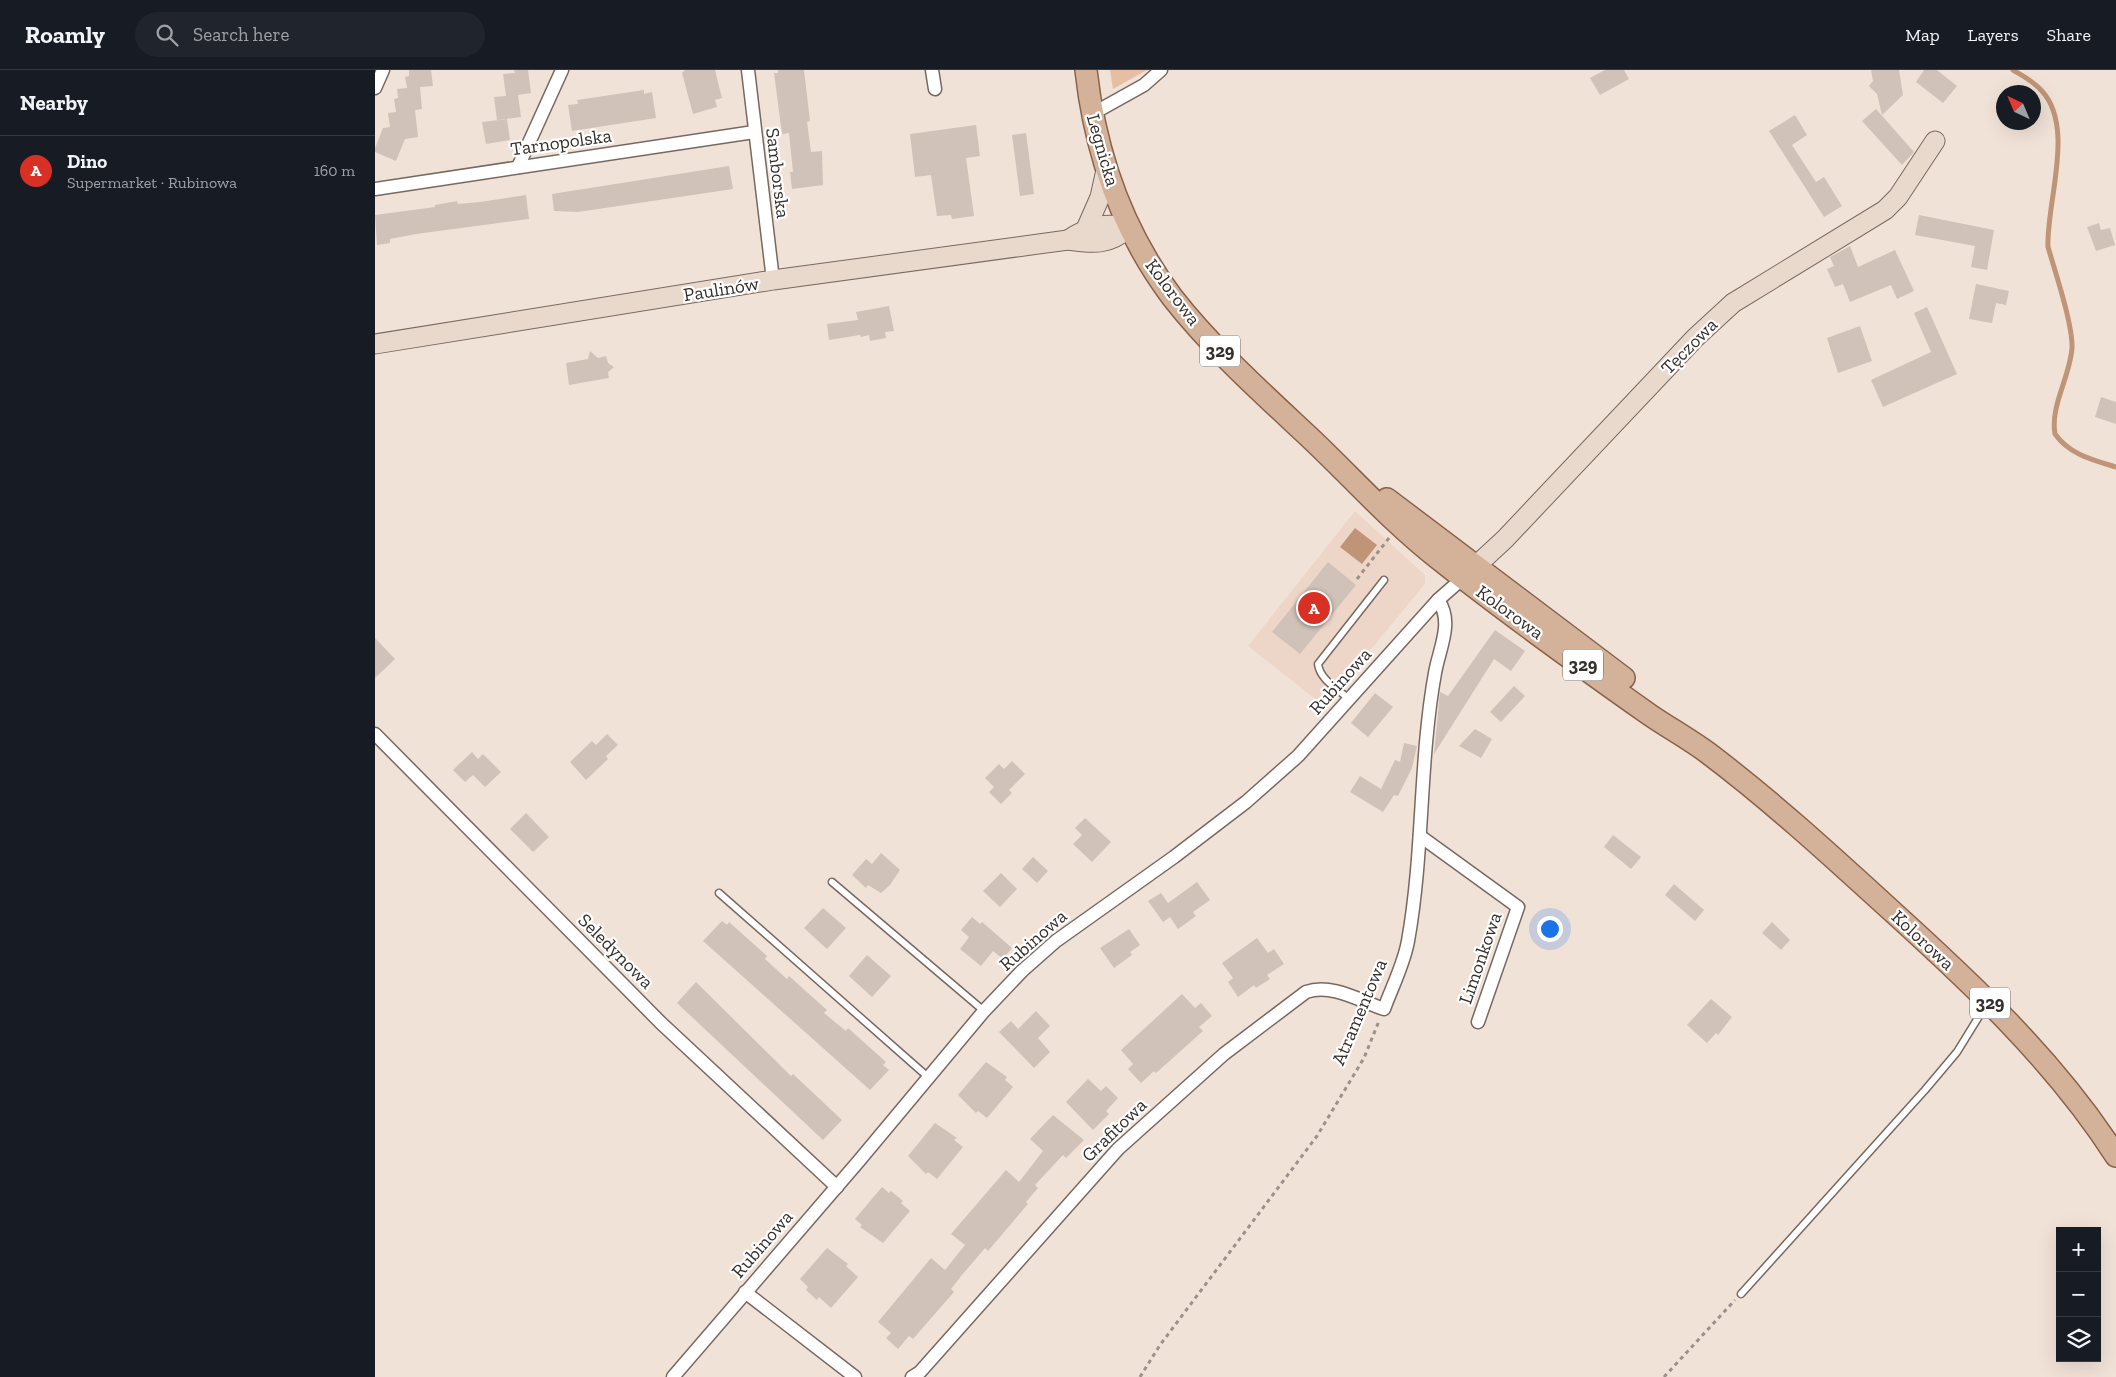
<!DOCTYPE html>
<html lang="en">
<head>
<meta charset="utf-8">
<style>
	:root { --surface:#171b24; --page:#20242c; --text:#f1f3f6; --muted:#9ea1a6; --line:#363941; --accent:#d93025 }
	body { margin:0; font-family:"Zilla Slab",serif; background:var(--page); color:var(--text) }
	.controls { position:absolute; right:15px; bottom:15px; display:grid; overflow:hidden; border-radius:0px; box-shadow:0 5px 20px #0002 }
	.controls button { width:45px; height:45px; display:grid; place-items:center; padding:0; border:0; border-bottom:1px solid var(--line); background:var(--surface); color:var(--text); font:25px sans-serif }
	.compass { position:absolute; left:1621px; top:15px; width:45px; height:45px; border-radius:50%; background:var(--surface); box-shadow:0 5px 20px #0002; rotate:316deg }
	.you { position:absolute; left:1174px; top:858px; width:18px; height:18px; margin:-12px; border:4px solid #fff; border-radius:50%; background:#1a73e8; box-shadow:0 0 0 8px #1a73e833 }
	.badge { display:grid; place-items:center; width:32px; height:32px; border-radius:50%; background:var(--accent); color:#fff; font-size:16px; font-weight:700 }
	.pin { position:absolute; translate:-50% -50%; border:2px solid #fff; box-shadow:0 1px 5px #0006 }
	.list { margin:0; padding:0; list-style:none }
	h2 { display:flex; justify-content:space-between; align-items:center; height:65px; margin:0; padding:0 20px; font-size:21px }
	h2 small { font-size:16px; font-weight:400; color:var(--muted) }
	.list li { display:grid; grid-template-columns:32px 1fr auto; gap:15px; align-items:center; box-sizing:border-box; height:70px; padding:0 20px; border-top:1px solid var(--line) }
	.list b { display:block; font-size:19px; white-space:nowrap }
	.list p { margin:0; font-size:16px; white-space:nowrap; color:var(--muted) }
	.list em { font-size:16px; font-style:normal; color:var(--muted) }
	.icon { flex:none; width:28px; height:28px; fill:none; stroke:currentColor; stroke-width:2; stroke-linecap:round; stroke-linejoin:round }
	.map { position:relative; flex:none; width:1741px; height:1307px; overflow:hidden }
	header { display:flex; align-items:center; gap:30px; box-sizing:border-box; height:70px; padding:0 25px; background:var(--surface); border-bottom:1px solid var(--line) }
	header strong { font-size:24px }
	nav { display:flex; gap:28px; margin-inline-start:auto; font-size:18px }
	.search { width:350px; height:45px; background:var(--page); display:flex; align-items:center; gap:12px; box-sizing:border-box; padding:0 18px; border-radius:28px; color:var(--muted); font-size:19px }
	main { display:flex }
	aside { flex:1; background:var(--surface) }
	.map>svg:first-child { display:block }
</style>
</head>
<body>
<header>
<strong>Roamly</strong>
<div class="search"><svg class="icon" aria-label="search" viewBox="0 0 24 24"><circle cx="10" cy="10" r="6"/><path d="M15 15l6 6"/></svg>Search here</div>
<nav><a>Map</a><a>Layers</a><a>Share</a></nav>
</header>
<main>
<aside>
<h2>Nearby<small></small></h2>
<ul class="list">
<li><span class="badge">A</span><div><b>Dino</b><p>Supermarket · Rubinowa</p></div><em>160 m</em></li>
</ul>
</aside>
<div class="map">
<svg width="1741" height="1307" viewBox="0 0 1741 1307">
	<rect width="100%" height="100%" fill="#f1e2d8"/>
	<path fill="#edd6c8" d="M980 441 1050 505V514L949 636 873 576Z"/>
	<path fill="#e6bea4" d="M735 0H772L738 19Z"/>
	<path fill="#c09577" d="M980 458 1002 475 987 494 965 477Z"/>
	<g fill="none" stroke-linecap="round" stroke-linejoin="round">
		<path stroke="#c09577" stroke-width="5" d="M1638 0C1648 6 1658 11 1666 20 1701 56 1671 133 1673 177 1680 201 1698 255 1697 278 1695 307 1675 336 1680 364 1695 385 1718 390 1741 397"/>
	</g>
	<g fill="#d1c2b9">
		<path d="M34 0H56L58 16 45 17 47 39 40 40 43 67 30 69 21 91 0 82V78L8 58 15 57 13 43 21 42 19 29 23 28 22 19 32 18 30 7 34 6Z"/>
		<path d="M139 0H153L156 23 143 25 146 47 122 50 119 27 131 26 128 4 140 3Z"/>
		<path d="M310 0H340L347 28 340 30 342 37 318 44 307 3Z"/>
		<path d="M403 0H429L435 51 432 52 436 82 447 81 448 115 417 119 415 102H418L414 63 407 64 399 3H403Z"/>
		<path d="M1230 0H1249L1254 9 1225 25 1215 8Z"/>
		<path d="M1496 0H1524L1528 25 1507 45 1502 24 1494 16 1498 11Z"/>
		<path d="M1549 0H1562L1582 16 1568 33 1541 12Z"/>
		<path d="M269 20V24L277 22 281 48 197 61 193 35 203 34 202 30Z"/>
		<path d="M1501 39 1539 82 1527 95 1487 51Z"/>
		<path d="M1420 45 1432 65 1417 75 1441 112 1449 107 1467 136 1449 147 1394 61Z"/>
		<path d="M132 49 135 70 111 74 107 52Z"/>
		<path d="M601 55 605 86 591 88 599 146 577 149 576 145 562 146 556 105 540 107 535 64Z"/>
		<path d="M651 63 659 124 645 126 637 65Z"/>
		<path d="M354 96 358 119 203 142 179 141 177 124Z"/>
		<path d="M151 125 154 149 41 164 15 169V173L2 175 0 145 60 137V135L82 131 83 134 105 132Z"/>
		<path d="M1544 145 1619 160 1612 200 1596 197 1600 176 1540 165Z"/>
		<path d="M1724 153 1726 160 1735 158 1740 175 1721 181 1712 157Z"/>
		<path d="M1475 176 1483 197 1520 180 1539 221 1522 229 1516 215 1475 232 1468 214 1460 217 1452 199 1459 196 1455 187Z"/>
		<path d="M1601 214 1634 221 1631 235 1621 233 1617 253 1594 249Z"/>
		<path d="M514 236 519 261 510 262 511 268 495 271 494 265 486 267 485 265 454 270 452 254 483 250 481 242Z"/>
		<path d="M1552 237 1582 304 1508 337 1496 310 1556 282 1539 243Z"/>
		<path d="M1485 256 1497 291 1463 303 1452 268Z"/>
		<path d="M215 281 223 288 231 286 233 293 239 297 233 302 234 308 194 315 191 293 213 289Z"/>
		<path d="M1726 327 1741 332V354L1720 347Z"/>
		<path d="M953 492 981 515 925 584 897 562Z"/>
		<path d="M1120 560 1150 581 1136 601 1119 589 1059 684 1065 622 1073 626Z"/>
		<path d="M0 568 20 589 0 608Z"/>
		<path d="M1139 616 1150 626 1126 652 1115 642Z"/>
		<path d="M1000 623 1018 637 993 667 976 653Z"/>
		<path d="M1100 659 1117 669 1106 688 1084 676Z"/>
		<path d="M232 664 243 675 231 686 233 689 211 710 195 692 217 671 221 675Z"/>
		<path d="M1029 673 1042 676 1037 698 1023 726 1019 725 1008 742 975 722 985 706 1006 719 1020 690 1025 692Z"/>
		<path d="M97 682 103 689 108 684 126 702 110 717 98 705 90 712 78 700Z"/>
		<path d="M637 691 650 704 634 720 637 723 626 734 614 722 619 717 610 708 624 694 629 699Z"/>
		<path d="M151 743 174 767 158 782 135 759Z"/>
		<path d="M710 748 736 772 717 792 698 774 707 765 700 758Z"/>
		<path d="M1238 765 1266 787 1256 799 1229 777Z"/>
		<path d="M506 783 525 800 515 815 506 823 493 815 491 818 477 805 491 789 497 794Z"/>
		<path d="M658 787 673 801 662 813 647 799Z"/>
		<path d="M626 803 642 819 625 837 608 821Z"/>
		<path d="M822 812 835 830 818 842 821 846 803 859 795 847 788 852 773 831 786 823 793 833Z"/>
		<path d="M1299 814 1329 840 1320 851 1290 825Z"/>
		<path d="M448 838 471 858 452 879 429 858Z"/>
		<path d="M597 847 605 854 607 852 637 878 628 889 618 881 606 896 585 879 594 867 586 860Z"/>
		<path d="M347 851 352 855 354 852 392 886 390 889 412 909 414 906 452 940 449 943 471 961 473 958 511 992 508 995 514 1000 495 1020 328 871Z"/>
		<path d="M1397 852 1415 870 1406 880 1387 863Z"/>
		<path d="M754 859 765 875 755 882 757 885 739 898 725 878Z"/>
		<path d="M882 868 893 883 899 879 909 894 892 905 895 909 881 918 879 915 863 927 853 912 858 908 847 893Z"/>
		<path d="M492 885 516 906 497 927 474 906Z"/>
		<path d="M321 912 416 1006 418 1004 467 1050 448 1070 302 933Z"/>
		<path d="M807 924 820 938 826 933 837 946 824 957 828 961 781 1003 779 1001 766 1013 753 999 758 994 746 980Z"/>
		<path d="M1336 929 1357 947 1343 965 1341 963 1332 973 1312 955Z"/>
		<path d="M661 941 675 956 663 968 675 982 659 998 624 962 636 951 643 959Z"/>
		<path d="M611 992 632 1007 630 1010 638 1017 612 1048 603 1041 601 1043 583 1025Z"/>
		<path d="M713 1009 726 1021 731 1016 743 1028 731 1041 734 1044 718 1060 691 1032Z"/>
		<path d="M678 1045 709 1070 691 1088 688 1085 660 1115 663 1118 651 1132 653 1134 613 1181 610 1178 587 1205 576 1219 579 1222 538 1269 534 1266 523 1279 511 1268 516 1263 503 1252 556 1188 570 1200 590 1175 576 1164 631 1100 644 1112 668 1081 655 1069Z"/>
		<path d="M560 1053 582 1068 579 1070 588 1077 562 1109 553 1102 551 1104 533 1086Z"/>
		<path d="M507 1117 514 1123 516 1121 528 1131 526 1133 535 1141 508 1173 485 1157 487 1155 480 1149Z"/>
		<path d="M452 1178 473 1194 471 1196 483 1207 456 1238 444 1227 442 1230 431 1220 433 1217 425 1209Z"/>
	</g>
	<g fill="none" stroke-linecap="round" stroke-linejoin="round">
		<defs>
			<g id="lane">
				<path d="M974 629C963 619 945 610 943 594L1009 510"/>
				<path d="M457 812 609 941"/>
				<path d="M344 823 553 1007"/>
				<path d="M1366 1224 1550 1020 1582 982 1611 935"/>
			</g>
			<g id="street">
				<path d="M373 0 398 210"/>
				<path d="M557 0 560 19"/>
				<path d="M0 18 8 0"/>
				<path d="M717 44 769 15 786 0"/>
				<path d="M143 97 187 0"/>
				<path d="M0 119 379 62"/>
				<path d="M0 664 286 953 462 1117"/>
				<path d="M1045 766 1143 837 1103 952"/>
				<path d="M370 1222 480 1307"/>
				<path d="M298 1307 483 1092 609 941 647 901 681 871 799 787 871 732 923 686 1063 530 1088 508"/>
				<path d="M537 1307 545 1302 743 1079 849 984 931 922C957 913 985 931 1009 939 1017 917 1029 894 1033 871 1049 782 1044 691 1060 603 1064 579 1079 552 1063 530"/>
			</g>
			<g id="secondary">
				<path d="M711 159 725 127 731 100"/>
				<path d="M693 170C715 155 730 153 755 157"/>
				<path d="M0 274 398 210 693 170C720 174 734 175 755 157"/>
				<path d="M1090 506 1130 469 1320 268 1358 233 1510 140 1523 127 1560 71"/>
			</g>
			<g id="primary">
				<path d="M711 0C720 82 747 160 797 227 836 277 885 321 931 364 976 406 1016 452 1065 490 1133 544 1204 595 1275 645 1294 658 1314 669 1333 683 1394 729 1451 781 1508 833 1593 910 1678 988 1741 1086"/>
				<path d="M1012 429 1249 608"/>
			</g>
		</defs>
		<use href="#lane" stroke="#776961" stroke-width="9"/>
		<use href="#street" stroke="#776961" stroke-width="15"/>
		<use href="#secondary" stroke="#776961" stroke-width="21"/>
		<use href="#primary" stroke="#8a6247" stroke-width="24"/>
		<g stroke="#9c918a" stroke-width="3" stroke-dasharray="4 4" stroke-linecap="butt">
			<path d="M982 509 1014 468"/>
			<path d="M765 1307 785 1275 942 1066 989 988 1004 951"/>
			<path d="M1289 1307 1360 1230"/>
		</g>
		<use href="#lane" stroke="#fff" stroke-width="6"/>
		<use href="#street" stroke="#fff" stroke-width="12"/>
		<use href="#secondary" stroke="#e9d8cc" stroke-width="19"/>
		<use href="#primary" stroke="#d4b29a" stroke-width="21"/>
	</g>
	<g text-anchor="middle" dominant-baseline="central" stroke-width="4.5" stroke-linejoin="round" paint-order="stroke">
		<g fill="#fff" stroke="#726d6b" stroke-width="1">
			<rect x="825" y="265.5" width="40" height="31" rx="4"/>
			<rect x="1188" y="579.5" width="40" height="31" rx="4"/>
			<rect x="1595" y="917.5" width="40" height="31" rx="4"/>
		</g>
		<g font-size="18" font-weight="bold" fill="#352f2b">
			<text x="845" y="281">329</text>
			<text x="1208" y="595">329</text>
			<text x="1615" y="933">329</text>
		</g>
		<g font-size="19" fill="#352f2b" stroke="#fff">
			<text transform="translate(186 72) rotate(-8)">Tarnopolska</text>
			<text transform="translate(728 80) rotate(74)">Legnicka</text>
			<text transform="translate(403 103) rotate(83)">Samborska</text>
			<text transform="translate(346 219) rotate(-9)">Paulinów</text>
			<text transform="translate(798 222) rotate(53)">Kolorowa</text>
			<text transform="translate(1314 276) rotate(-45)">Tęczowa</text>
			<text transform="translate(1135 542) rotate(36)">Kolorowa</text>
			<text transform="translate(965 611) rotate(-48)">Rubinowa</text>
			<text transform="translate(658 870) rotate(-41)">Rubinowa</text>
			<text transform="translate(1548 870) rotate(43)">Kolorowa</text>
			<text transform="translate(241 881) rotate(45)">Seledynowa</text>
			<text transform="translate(1105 888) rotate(-71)">Limonkowa</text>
			<text transform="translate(984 942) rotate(-67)">Atramentowa</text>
			<text transform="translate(739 1060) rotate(-44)">Grafitowa</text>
			<text transform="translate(387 1174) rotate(-49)">Rubinowa</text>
		</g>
	</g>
</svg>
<div class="controls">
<button>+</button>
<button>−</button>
<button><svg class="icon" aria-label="layers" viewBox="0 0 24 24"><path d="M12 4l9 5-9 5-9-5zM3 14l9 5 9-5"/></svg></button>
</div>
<svg class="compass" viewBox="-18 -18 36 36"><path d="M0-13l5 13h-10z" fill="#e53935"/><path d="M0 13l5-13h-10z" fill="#9ea1a6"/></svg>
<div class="you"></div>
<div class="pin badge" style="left:939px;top:538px">A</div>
</div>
</main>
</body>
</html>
